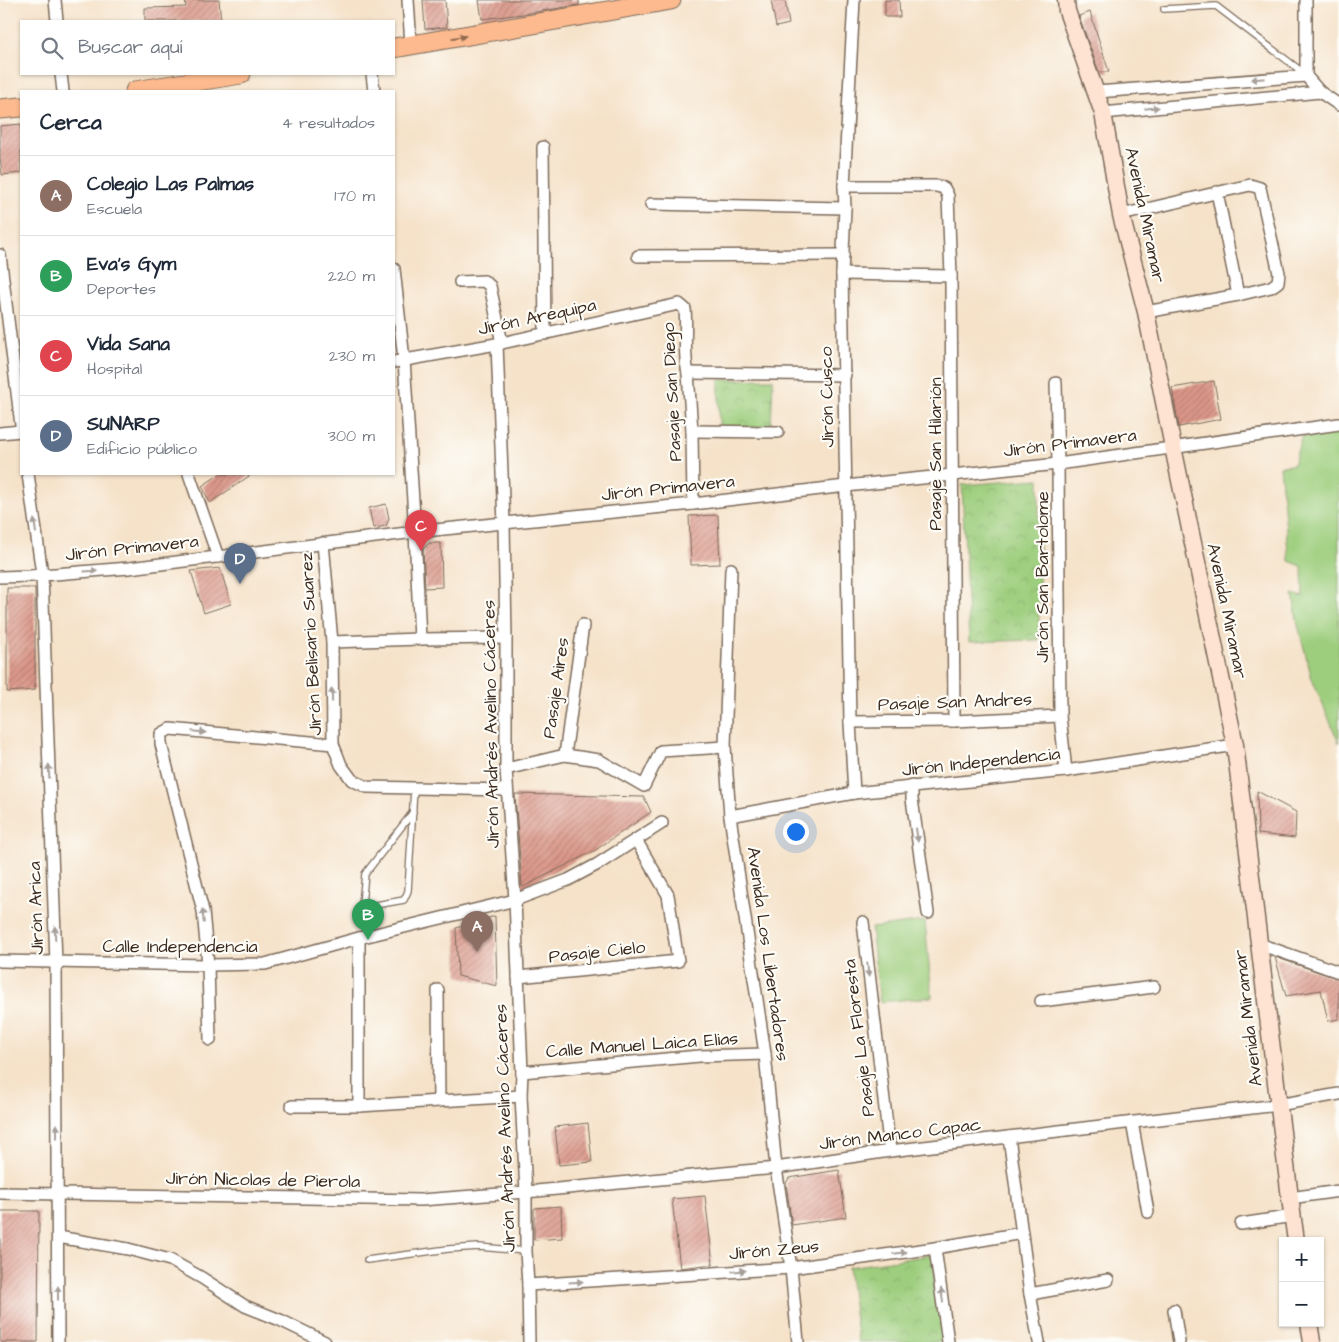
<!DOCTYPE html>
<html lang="es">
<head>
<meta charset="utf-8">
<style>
	:root { --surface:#fff; --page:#f2f2f3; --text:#1f2937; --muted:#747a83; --line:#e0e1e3; --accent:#2563eb }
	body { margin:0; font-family:"Architects Daughter",sans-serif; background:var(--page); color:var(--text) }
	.controls { position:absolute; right:15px; bottom:15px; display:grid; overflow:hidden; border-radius:0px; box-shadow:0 1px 4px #0004 }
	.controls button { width:45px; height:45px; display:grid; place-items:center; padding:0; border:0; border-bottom:1px solid var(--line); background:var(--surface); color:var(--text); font:25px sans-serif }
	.you { position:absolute; left:795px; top:831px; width:18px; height:18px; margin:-12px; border:4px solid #fff; border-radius:50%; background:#1a73e8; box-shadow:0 0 0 8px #1a73e833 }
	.badge { display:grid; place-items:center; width:32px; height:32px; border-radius:50%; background:var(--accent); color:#fff; font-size:16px; font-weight:700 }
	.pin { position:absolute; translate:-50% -41px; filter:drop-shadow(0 1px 2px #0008) }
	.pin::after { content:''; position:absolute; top:26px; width:18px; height:15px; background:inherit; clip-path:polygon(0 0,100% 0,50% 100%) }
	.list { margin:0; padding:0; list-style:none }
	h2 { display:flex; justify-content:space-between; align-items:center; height:65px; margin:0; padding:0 20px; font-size:21px }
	h2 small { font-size:16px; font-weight:400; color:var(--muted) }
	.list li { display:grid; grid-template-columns:32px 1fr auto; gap:15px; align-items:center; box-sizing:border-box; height:80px; padding:0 20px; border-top:1px solid var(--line) }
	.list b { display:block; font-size:19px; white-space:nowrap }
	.list p { margin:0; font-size:16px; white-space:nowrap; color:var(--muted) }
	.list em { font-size:16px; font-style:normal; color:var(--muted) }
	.icon { flex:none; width:28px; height:28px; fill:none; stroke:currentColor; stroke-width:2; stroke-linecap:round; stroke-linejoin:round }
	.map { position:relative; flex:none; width:1339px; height:1342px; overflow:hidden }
	.search { position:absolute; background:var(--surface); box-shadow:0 1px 4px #0004; left:20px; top:20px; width:375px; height:55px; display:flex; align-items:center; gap:12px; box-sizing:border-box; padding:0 18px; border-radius:0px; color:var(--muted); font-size:19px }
	.panel { position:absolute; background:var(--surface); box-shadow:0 1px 4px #0004; left:20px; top:90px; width:375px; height:385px; border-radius:0px }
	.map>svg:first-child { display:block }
</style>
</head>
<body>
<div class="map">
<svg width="1339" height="1342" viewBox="0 0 1339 1342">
	<defs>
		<pattern id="park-crowns" width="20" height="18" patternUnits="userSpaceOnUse" patternTransform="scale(1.25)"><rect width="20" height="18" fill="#9dce7d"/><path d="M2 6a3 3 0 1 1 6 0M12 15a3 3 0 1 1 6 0" fill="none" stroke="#88b16c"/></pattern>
		<pattern id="building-hatch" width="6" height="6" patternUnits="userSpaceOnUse" patternTransform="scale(1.25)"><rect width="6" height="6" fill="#db9789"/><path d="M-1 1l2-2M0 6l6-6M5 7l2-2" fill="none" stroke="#b37b6f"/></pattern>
	</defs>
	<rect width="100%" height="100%" fill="#fdfcf7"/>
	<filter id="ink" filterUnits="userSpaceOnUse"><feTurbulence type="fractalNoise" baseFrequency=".02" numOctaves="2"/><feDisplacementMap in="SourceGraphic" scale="10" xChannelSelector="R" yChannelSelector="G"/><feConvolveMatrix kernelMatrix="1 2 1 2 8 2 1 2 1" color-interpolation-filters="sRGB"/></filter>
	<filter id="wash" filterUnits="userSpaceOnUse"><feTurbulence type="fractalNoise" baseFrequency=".0096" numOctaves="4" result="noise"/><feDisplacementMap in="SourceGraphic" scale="20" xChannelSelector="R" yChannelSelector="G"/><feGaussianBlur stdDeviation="1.12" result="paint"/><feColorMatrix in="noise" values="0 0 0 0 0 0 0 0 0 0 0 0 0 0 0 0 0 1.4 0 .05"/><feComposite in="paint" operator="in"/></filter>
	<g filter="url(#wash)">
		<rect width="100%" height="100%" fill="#f5e2c9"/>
		<g fill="url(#park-crowns)" stroke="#6c7c4e">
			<path d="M773 379 771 427H719V380Z"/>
			<path d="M1039 479V640L969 642 962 485Z"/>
			<path d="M932 1255 945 1342H858L848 1267Z"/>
		</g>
		<g fill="#9dce7d" stroke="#6c7c4e">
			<path d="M1339 430V743L1312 679 1298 625 1293 594 1303 597 1302 566 1289 561 1280 466 1293 465 1302 436Z"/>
			<path d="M925 921 932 997 880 1002 871 928Z"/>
		</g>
		<g id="blocks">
			<g fill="url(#building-hatch)">
				<path d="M185 0H219L221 21H145V8L186 7Z"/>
				<path d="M423 0H445L447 27 425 29Z"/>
				<path d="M479 0H579V5L523 14 482 19Z"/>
				<path d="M771 0H785L789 24 776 27Z"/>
				<path d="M885 0H899L900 17H885Z"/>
				<path d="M1090 12 1109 72H1099L1079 16Z"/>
				<path d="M21 124V173L2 175 0 157V126Z"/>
				<path d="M1214 381 1221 419 1179 427 1172 388Z"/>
				<path d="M220 474H252L210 503 202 486Z"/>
				<path d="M386 504 389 519 386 526 373 528 369 508Z"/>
				<path d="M718 515 720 564 691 565 689 516Z"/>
				<path d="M429 543H441L442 587 425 588 423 549Z"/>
				<path d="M220 568 231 604 204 613 191 571Z"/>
				<path d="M7 588H35V690L7 692Z"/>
				<path d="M1257 791 1296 812 1295 838 1258 834Z"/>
				<path d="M515 794 644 797 651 812 594 851 523 887 522 886Z"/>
				<path d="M495 916 497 986 458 976 456 928Z"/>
				<path d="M1275 957 1339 979V1019L1328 1021 1321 990 1286 996Z"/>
				<path d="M588 1123 592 1162 559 1165 555 1127Z"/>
				<path d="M839 1170 846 1217 792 1225 786 1183 789 1178Z"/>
				<path d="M705 1196 713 1264 680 1268 672 1199Z"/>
				<path d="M561 1206 562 1238 534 1240V1209L535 1208Z"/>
				<path d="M0 1211H39L38 1342H0Z"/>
			</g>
		</g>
	</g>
	<g filter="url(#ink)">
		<use href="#blocks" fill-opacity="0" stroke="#7c6a5a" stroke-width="1"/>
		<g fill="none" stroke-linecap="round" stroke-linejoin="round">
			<defs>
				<g id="lane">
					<path d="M1164 9 1216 6 1305 74"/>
					<path d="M413 812 365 874 362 904 364 907 404 900 408 891 414 788"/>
					<path d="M367 1260 448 1249 479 1247 526 1251"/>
				</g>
				<g id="street">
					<path d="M55 0 57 21"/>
					<path d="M408 0 411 45"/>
					<path d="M854 0 844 186 845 208 842 274 850 722 854 793"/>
					<path d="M1306 0V76L1320 92 1339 105"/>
					<path d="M61 74 63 91"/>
					<path d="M372 74 374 91"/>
					<path d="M1097 92 1306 76"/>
					<path d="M1103 113 1320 92"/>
					<path d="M543 147 545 334"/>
					<path d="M844 186H936L944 188 948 196 951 276 954 721"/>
					<path d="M1217 192 1238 295"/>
					<path d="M651 204 845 208"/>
					<path d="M1121 215 1250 185 1260 188 1279 273 1278 282 1271 287 1238 295 1146 312"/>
					<path d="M0 255 21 425"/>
					<path d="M638 256 843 255"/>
					<path d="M394 269 404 360 415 532 420 639"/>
					<path d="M842 274 951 276"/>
					<path d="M460 282 484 281 490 286 502 343"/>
					<path d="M497 344 504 524 506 638V769L515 900 522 1072 521 1096 526 1192V1251L528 1285 529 1342"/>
					<path d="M394 362 502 343 679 304 685 309C687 330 683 353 688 373L692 431 693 504"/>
					<path d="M688 373 845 375"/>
					<path d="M1056 383 1058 464 1060 716 1066 771"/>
					<path d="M692 431 778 432"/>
					<path d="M0 433 21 431"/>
					<path d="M28 474 42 574 56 963 58 1342"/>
					<path d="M189 474 218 557"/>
					<path d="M323 543 332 642 333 744 341 765 352 780 367 787 507 790"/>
					<path d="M731 569 725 747 730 816 765 1054 776 1168 791 1268 798 1342"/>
					<path d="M0 577 30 576 129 568 415 532 693 504 846 486 1058 464 1339 424"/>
					<path d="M332 642 420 639 506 638"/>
					<path d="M850 722 954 721 1060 716"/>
					<path d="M565 755 583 625"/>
					<path d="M506 769 565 755 599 760 644 786 661 751 725 747"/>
					<path d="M912 786V799L928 913"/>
					<path d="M730 816 854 793 1066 771 1235 745"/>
					<path d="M863 922 890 1151"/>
					<path d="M359 938V1106"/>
					<path d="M1259 944 1339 972"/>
					<path d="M0 961 208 965 265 964 359 938 515 900 568 880 598 864 662 823"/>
					<path d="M518 977 678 961 668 895 636 840"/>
					<path d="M438 990 439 1101"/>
					<path d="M1041 1001 1154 987"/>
					<path d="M210 1040 208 965 203 911 161 744V734L170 729 333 744"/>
					<path d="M522 1072 700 1056 765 1054"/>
					<path d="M292 1106H359L521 1096"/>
					<path d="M1132 1122 1148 1212"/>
					<path d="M1009 1137 1030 1294 1039 1342"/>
					<path d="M0 1193 421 1200 526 1192 776 1168 890 1151 1278 1105 1339 1094"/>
					<path d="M1290 1198 1339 1191"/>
					<path d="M1241 1224 1293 1216"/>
					<path d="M58 1237 128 1249 170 1260 202 1278 245 1306 280 1320 325 1342"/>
					<path d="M935 1248 948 1342"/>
					<path d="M528 1285 791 1268 935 1248 1022 1233"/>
					<path d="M1030 1294 1108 1280"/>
					<path d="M1174 1310 1179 1342"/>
				</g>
				<g id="secondary">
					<path d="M1066 0 1067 11 1103 113 1121 215 1146 312 1173 447 1235 745 1290 1198 1296 1241"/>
					<path d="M1309 1323 1312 1342"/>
				</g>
				<g id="primary">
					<path d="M394 48 671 0"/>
					<path d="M135 91 241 74"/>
					<path d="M0 109 21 107"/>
				</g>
			</defs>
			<use href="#lane" stroke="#7c6a5a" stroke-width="8"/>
			<use href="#street" stroke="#7c6a5a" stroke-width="14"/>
			<use href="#secondary" stroke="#7c6a5a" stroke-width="19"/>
			<use href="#primary" stroke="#7c6a5a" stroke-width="21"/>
			<use href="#lane" stroke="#fff" stroke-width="5.5"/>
			<use href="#street" stroke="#fff" stroke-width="11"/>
			<use href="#secondary" stroke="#fee3d2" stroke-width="16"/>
			<use href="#primary" stroke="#fcba8e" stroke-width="19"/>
		</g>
		<defs><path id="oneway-solid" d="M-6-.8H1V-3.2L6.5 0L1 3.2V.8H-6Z" transform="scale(1.25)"/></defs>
		<use fill="#926b50" href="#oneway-solid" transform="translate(459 37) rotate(-10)"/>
		<g fill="#a79f9a">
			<use href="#oneway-solid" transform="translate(1258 79) rotate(175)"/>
			<use href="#oneway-solid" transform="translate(1152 108) rotate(-6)"/>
			<use href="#oneway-solid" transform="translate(35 526) rotate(-98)"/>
			<use href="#oneway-solid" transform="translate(91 571) rotate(-4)"/>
			<use href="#oneway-solid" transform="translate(332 695) rotate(-91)"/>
			<use href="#oneway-solid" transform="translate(199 732) rotate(5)"/>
			<use href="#oneway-solid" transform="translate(49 771) rotate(-92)"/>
			<use href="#oneway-solid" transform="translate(917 835) rotate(82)"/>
			<use href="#oneway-solid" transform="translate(203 916) rotate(-97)"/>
			<use href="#oneway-solid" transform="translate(55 933) rotate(-92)"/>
			<use href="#oneway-solid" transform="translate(868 970) rotate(84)"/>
			<use href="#oneway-solid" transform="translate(57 1131) rotate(-90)"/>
			<use href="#oneway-solid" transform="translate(900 1253) rotate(-8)"/>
			<use href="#oneway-solid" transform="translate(739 1271) rotate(-4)"/>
			<use href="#oneway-solid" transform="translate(576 1282) rotate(-4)"/>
			<use href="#oneway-solid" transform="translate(58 1293) rotate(-90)"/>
			<use href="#oneway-solid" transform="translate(942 1295) rotate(-98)"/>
		</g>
	</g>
	<g text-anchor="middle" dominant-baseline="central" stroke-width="4.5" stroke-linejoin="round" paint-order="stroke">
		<g font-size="18" fill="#3b2a1e" stroke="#fdfcf7">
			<text transform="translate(1145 215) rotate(78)">Avenida Miramar</text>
			<text transform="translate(537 317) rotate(-12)">Jirón Arequipa</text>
			<text transform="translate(672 392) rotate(-93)">Pasaje San Diego</text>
			<text transform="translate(827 397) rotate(-91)">Jirón Cusco</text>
			<text transform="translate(1070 443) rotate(-7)">Jirón Primavera</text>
			<text transform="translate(935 454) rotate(-90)">Pasaje San Hilarión</text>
			<text transform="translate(668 488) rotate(-6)">Jirón Primavera</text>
			<text transform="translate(132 548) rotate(-6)">Jirón Primavera</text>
			<text transform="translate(1042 577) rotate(-90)">Jirón San Bartolome</text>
			<text transform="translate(1227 611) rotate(78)">Avenida Miramar</text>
			<text transform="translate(311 644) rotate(-93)">Jirón Belisario Suarez</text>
			<text transform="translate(556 688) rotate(-82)">Pasaje Aires</text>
			<text transform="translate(955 702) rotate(-2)">Pasaje San Andres</text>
			<text transform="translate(491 724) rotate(-91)">Jirón Andrés Avelino Cáceres</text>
			<text transform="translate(981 762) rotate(-6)">Jirón Independencia</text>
			<text transform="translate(36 908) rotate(-92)">Jirón Arica</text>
			<text x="180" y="946">Calle Independencia</text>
			<text transform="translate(597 952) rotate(-6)">Pasaje Cielo</text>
			<text transform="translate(768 954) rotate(82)">Avenida Los Libertadores</text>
			<text transform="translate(1248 1018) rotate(-97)">Avenida Miramar</text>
			<text transform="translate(859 1038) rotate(-97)">Pasaje La Floresta</text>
			<text transform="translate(642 1045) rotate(-4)">Calle Manuel Laica Elias</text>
			<text transform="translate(505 1128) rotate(-92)">Jirón Andrés Avelino Cáceres</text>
			<text transform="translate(900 1134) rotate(-7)">Jirón Manco Capac</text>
			<text transform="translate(263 1180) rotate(1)">Jirón Nicolas de Pierola</text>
			<text transform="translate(774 1250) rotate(-5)">Jirón Zeus</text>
		</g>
	</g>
</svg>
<div class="controls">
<button>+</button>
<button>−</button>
</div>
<div class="you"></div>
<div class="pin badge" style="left:477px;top:952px;background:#8d6e63">A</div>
<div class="pin badge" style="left:368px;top:940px;background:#2e9e5b">B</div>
<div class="pin badge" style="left:421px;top:551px;background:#e0444e">C</div>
<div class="pin badge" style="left:240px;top:584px;background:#5c6f8a">D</div>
<div class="search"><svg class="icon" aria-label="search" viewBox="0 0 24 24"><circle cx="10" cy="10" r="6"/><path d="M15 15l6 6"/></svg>Buscar aquí</div>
<section class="panel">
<h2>Cerca<small>4 resultados</small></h2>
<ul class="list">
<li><span class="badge" style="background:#8d6e63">A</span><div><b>Colegio Las Palmas</b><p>Escuela</p></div><em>170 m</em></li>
<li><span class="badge" style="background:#2e9e5b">B</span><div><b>Eva's Gym</b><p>Deportes</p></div><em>220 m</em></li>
<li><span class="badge" style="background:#e0444e">C</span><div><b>Vida Sana</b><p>Hospital</p></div><em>230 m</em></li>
<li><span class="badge" style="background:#5c6f8a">D</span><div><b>SUNARP</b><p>Edificio público</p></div><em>300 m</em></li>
</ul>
</section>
</div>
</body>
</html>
